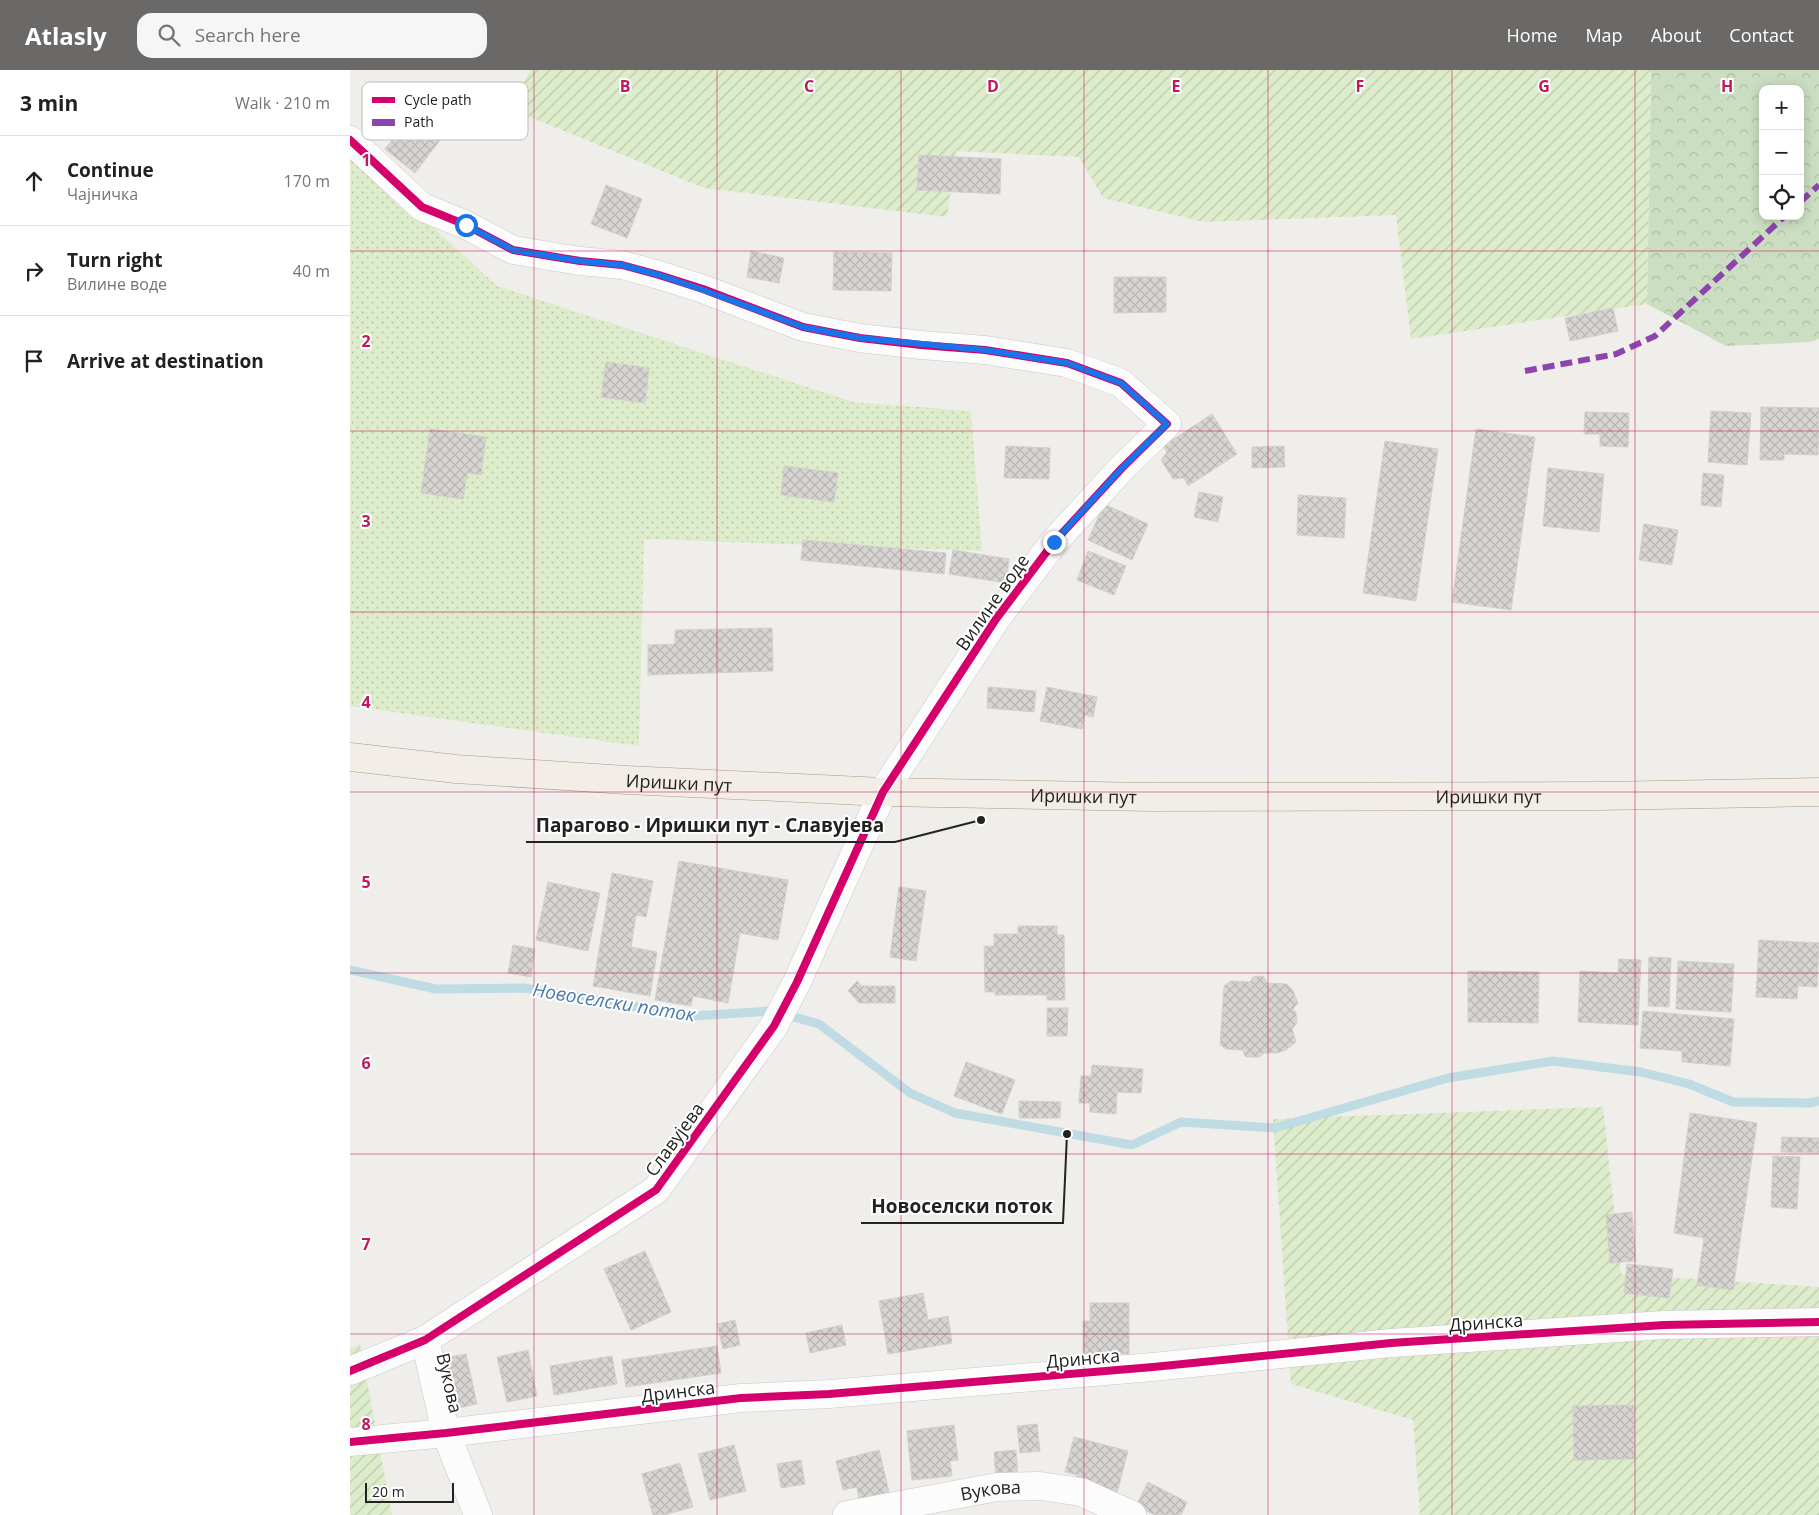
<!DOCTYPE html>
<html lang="en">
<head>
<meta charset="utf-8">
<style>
	:root { --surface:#fff; --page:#f6f6f6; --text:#202124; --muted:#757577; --line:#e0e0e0; --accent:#6a6968 }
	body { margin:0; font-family:"Open Sans",sans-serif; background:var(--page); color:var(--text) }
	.controls { position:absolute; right:15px; top:15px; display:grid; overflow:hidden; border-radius:10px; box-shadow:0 2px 12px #0003 }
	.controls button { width:45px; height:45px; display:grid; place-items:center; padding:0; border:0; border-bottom:1px solid var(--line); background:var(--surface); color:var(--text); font:25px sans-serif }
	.scale { position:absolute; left:15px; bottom:12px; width:89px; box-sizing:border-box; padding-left:5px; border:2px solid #222; border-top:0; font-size:14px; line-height:18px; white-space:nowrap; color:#222; -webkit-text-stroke:4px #fff; paint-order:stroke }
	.stop { position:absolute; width:15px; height:15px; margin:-11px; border:4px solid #1a73e8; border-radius:50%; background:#fff }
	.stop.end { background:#1a73e8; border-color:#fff; box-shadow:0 1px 5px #0008 }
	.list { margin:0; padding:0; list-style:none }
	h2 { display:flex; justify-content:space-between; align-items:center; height:65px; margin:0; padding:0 20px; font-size:21px }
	h2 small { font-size:16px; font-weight:400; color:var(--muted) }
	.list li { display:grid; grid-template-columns:32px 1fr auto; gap:15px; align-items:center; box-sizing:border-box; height:90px; padding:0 20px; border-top:1px solid var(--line) }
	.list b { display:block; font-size:19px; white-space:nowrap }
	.list p { margin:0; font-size:16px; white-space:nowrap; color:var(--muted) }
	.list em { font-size:16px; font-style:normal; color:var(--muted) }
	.icon { flex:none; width:28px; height:28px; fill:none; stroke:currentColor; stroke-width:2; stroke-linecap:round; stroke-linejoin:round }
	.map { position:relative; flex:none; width:1469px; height:1445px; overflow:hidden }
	header { display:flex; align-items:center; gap:30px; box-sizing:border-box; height:70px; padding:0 25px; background:var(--accent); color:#fff }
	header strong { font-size:24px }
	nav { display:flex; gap:28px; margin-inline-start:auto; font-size:18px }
	.search { width:350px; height:45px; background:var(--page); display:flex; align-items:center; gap:12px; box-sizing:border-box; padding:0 18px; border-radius:15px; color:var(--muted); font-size:19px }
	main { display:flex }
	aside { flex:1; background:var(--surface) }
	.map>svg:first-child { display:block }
</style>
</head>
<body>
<header>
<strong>Atlasly</strong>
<div class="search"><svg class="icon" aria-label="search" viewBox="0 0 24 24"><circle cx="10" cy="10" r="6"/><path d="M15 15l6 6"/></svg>Search here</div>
<nav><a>Home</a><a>Map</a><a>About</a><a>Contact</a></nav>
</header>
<main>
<aside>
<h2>3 min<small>Walk · 210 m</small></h2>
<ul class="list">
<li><svg class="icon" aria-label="ahead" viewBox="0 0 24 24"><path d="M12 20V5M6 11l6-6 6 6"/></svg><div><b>Continue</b><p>Чајничка</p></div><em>170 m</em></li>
<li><svg class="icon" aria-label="right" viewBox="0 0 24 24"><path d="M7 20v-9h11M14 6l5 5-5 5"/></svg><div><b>Turn right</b><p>Вилине воде</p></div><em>40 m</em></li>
<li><svg class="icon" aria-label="arrive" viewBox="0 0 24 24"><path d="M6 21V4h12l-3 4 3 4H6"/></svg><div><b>Arrive at destination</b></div></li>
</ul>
</aside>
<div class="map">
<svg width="1469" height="1445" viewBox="0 0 1469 1445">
	<defs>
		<pattern id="grass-dots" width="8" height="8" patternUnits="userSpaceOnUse" patternTransform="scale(1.25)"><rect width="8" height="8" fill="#ddeccb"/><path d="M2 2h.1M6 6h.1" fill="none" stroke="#bdcaae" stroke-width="1.8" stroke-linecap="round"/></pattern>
		<pattern id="forest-crowns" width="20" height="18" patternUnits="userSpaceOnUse" patternTransform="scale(1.25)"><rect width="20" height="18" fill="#cbdec1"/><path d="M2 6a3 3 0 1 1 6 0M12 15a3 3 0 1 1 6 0" fill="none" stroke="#aebea6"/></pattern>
		<pattern id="garden-furrows" width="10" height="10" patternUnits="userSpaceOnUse" patternTransform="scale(1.25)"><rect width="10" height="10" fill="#ddeccb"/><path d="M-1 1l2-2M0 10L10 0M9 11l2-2" fill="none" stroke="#bdcaae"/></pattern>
		<pattern id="building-cross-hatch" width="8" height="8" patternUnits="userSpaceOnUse" patternTransform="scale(1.25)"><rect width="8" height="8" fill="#d7d4d2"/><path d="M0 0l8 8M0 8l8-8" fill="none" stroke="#b8b6b4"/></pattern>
	</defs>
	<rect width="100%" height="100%" fill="#f0eeeb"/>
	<path fill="url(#grass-dots)" d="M0 81 147 216 503 332 621 341 632 481 294 469 289 676 0 636Z"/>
	<path fill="url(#forest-crowns)" fill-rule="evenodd" d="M1301 0H1469V269L1460 272 1376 276 1297 234ZM1413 19H1450V146H1413Z"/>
	<g fill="url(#garden-furrows)">
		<path d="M180 0H1301L1297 234 1061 269 1046 145 854 152 753 128 729 87 606 81 597 147 354 118 160 39Z"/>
		<path d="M1253 1037 1271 1204 1469 1217V1445H1070L1063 1350 941 1314 923 1049Z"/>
		<path d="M10 1274 42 1445H0V1278Z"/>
	</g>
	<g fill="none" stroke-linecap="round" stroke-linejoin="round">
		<path stroke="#bfdbe3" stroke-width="9" d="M0 900 86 919 174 918 342 946 422 941 469 954 560 1023 605 1043 782 1075 831 1052 925 1058 1098 1008 1203 991 1291 1002 1339 1014 1383 1032 1459 1033 1469 1031"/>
	</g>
	<g fill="url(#building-cross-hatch)" stroke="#d3d0cc">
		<path d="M64 42 94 65 65 103 35 79Z"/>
		<path d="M569 85 651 89 650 124 567 120Z"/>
		<path d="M256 115 292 129 277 168 241 154Z"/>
		<path d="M401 181 434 188 429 213 397 207Z"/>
		<path d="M484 182 542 183 541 221 483 220Z"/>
		<path d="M764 207H816V242L764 243Z"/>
		<path d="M1263 238 1268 261 1220 271 1215 248Z"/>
		<path d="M256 292 299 298 295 333 251 327Z"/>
		<path d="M1411 337 1469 338 1468 385 1434 384V390H1410Z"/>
		<path d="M1361 341 1401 343 1397 395 1358 392Z"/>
		<path d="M1235 342 1279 343 1278 377 1250 376V364H1234Z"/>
		<path d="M862 344 887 384 838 416 834 408 823 409 811 390 817 382 813 376Z"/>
		<path d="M80 359 136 367 131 405 117 403 113 429 71 423Z"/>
		<path d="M1126 359 1185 367 1161 540 1102 532Z"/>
		<path d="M1035 371 1088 379 1066 531 1013 523Z"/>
		<path d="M656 376 700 378 699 409 654 408Z"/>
		<path d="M934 376 935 397 902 398V377Z"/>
		<path d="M434 396 488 403 484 432 431 425Z"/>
		<path d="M1198 398 1254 404 1249 462 1193 456Z"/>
		<path d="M1353 403 1374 405 1371 437 1351 435Z"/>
		<path d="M849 422 873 427 868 452 844 447Z"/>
		<path d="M948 425 996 428 994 468 947 465Z"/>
		<path d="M754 434 798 454 782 490 738 470Z"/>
		<path d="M1294 454 1328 460 1322 495 1289 490Z"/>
		<path d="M453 470 596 483 594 504 451 490Z"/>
		<path d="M603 480 659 489 656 513 599 504Z"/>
		<path d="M738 481 776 496 764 525 727 510Z"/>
		<path d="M422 558 423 601 298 605V575L325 574V560Z"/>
		<path d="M638 617 686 621 684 642 637 638Z"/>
		<path d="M697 617 747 627 743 647 735 645 732 659 690 651Z"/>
		<path d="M329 791 438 810 428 870 390 863 378 933 343 926 341 936 305 930Z"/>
		<path d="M262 803 303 811 296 847 286 845 281 877 307 882 300 926 243 916Z"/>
		<path d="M198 812 250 823 238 881 186 870Z"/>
		<path d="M549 817 576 821 566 891 540 887Z"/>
		<path d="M668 856H707V865H714L715 930H697V925H645L646 922H635L634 876H644V864H668Z"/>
		<path d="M1409 870 1469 873 1467 917 1448 916 1447 929 1406 927Z"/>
		<path d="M163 875 185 879 181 907 158 903Z"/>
		<path d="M1299 887 1321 888 1319 937 1298 936Z"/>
		<path d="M1269 889 1291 890 1288 955 1228 952 1230 901 1268 903Z"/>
		<path d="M1328 891 1384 894 1381 942 1326 939Z"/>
		<path d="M1118 901 1189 902 1188 953 1118 952Z"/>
		<path d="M913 906 917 913 937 914 943 921 948 933 943 939 946 943 947 953 942 959 946 972 936 980 927 983H914L909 987H896L892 980 876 979 870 975 874 916 881 911 900 912 903 907Z"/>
		<path d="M507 911 512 916H545V933H509L498 921Z"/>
		<path d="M697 938H718L717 966H697Z"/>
		<path d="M1293 941 1384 949 1380 996 1332 992V981L1290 978Z"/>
		<path d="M616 992 665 1010 652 1044 604 1026Z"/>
		<path d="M742 995 793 999 791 1023 767 1022 766 1044 740 1042V1033H729L731 1006H741Z"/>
		<path d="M669 1031 711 1032 710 1048H669Z"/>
		<path d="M1340 1043 1407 1053 1383 1220 1347 1215 1354 1168 1324 1163Z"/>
		<path d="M1432 1067 1469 1068V1083L1431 1082Z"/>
		<path d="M1423 1086 1450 1087 1447 1139 1421 1137Z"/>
		<path d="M1282 1142 1286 1191 1260 1193 1256 1145Z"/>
		<path d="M295 1181 321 1242 281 1260 254 1199Z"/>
		<path d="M1277 1194 1323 1199 1319 1228 1274 1223Z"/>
		<path d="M573 1223 578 1250 598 1246 602 1273 538 1284 529 1231Z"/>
		<path d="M740 1233H779V1284H733V1251H740Z"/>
		<path d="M385 1250 390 1275 373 1279 367 1254Z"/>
		<path d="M492 1255 496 1275 460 1283 456 1263Z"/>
		<path d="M367 1276 371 1303 276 1317 272 1290Z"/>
		<path d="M178 1280 187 1326 157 1332 147 1287Z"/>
		<path d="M116 1284 127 1334 99 1340 89 1289Z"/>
		<path d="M262 1286 267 1314 204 1325 200 1296Z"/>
		<path d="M1284 1335 1285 1389 1224 1390 1223 1336Z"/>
		<path d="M687 1354 690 1381 670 1383 667 1356Z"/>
		<path d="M604 1355 608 1390 600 1391 602 1406 562 1410 557 1361Z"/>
		<path d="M724 1367 778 1381 767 1423 725 1412 727 1405 715 1402Z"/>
		<path d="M384 1375 396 1421 360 1430 348 1384Z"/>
		<path d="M529 1380 539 1422 509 1429 507 1417 493 1420 486 1391Z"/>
		<path d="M666 1380 668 1409 646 1410 644 1382Z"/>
		<path d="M451 1390 455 1414 431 1418 427 1394Z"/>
		<path d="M330 1393 343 1437 314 1445H303L292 1404Z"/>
		<path d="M798 1412 837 1432 831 1445H805L786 1436Z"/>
	</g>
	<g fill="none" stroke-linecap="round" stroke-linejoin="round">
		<defs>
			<g id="minor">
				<path d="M0 70 72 137 116 155 163 180 230 191 272 195 309 205 353 219 453 257 510 268 571 275 635 280 717 293 771 313 817 354 772 398 704 472 646 549 533 722 447 912 424 956 306 1120 75 1270 0 1301"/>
				<path d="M75 1270 96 1363 128 1445"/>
				<path d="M0 1372 96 1363 391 1328 479 1324 803 1297 1041 1273 1314 1255 1469 1252"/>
				<path id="s1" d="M497 1445 647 1417 690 1416 731 1422 782 1445"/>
			</g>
			<g id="major">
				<path id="s2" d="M0 687 106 699 277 710 533 722 800 727 1252 726 1469 722"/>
			</g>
		</defs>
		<use href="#minor" stroke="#c9c8c7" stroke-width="29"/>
		<use href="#major" stroke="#a79c86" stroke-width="29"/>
		<use href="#minor" stroke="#fdfcfc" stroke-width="28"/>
		<use href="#major" stroke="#f3ede7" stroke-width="28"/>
		<g stroke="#8e44ad" stroke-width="6" stroke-dasharray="12 6" stroke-linecap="butt">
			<path d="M1450 132 1469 115"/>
			<path d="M1175 301 1266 284 1305 266 1435 146"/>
		</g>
		<defs>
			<g id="cycleway">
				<path d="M0 70 72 137 116 155 163 180 230 191 272 195 309 205 353 219 453 257 510 268 571 275 635 280 717 293 771 313 817 354 772 398 704 472 646 549 533 722 447 912 424 956 306 1120 75 1270 0 1301"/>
				<path d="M0 1372 96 1363 391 1328 479 1324 803 1297 1041 1273 1314 1255 1469 1252"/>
			</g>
		</defs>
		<use href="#cycleway" stroke="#fff" stroke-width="11"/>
		<use href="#cycleway" stroke="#d6006c" stroke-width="8"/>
	</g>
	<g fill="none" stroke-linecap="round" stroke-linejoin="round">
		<path stroke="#1a73e8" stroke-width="6" d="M116 155 163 180 230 191 272 195 309 205 353 220 453 257 510 268 635 280 717 293 771 313 817 354 772 398 704 472"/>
	</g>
	<path fill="none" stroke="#c2185b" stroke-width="1" stroke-opacity="0.55" d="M184 0V1445M367 0V1445M551 0V1445M734 0V1445M918 0V1445M1102 0V1445M1285 0V1445M0 181H1469M0 361H1469M0 542H1469M0 722H1469M0 903H1469M0 1084H1469M0 1264H1469"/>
	<g text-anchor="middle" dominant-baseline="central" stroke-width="4" stroke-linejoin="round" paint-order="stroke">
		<g font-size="18" fill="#222" stroke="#fff">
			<text transform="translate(642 532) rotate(-55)">Вилине воде</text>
			<text stroke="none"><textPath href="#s2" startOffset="330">Иришки пут</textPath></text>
			<text stroke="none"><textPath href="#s2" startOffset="735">Иришки пут</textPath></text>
			<text stroke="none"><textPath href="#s2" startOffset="1140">Иришки пут</textPath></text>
			<text transform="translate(324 1069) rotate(-54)">Славујева</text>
			<text transform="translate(1136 1252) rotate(-4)">Дринска</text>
			<text transform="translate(733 1288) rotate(-5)">Дринска</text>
			<text transform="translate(100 1313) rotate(77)">Вукова</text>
			<text transform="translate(328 1321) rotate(-7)">Дринска</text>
			<text stroke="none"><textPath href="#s1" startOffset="146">Вукова</textPath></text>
		</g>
		<g font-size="19" font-style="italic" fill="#4a7aab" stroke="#fff">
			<text transform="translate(264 932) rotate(9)">Новоселски поток</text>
		</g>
	</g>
	<rect x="12" y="12" width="166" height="58" rx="8" fill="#fff" stroke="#bdbdbd" stroke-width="1"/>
	<rect x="22" y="27" width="23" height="6" fill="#d6006c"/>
	<rect x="22" y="49" width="23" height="7" fill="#8e44ad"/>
	<g font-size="14" fill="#222">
		<text x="54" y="35">Cycle path</text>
		<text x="54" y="57">Path</text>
	</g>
	<g font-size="16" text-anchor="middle" font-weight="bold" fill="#c2185b" stroke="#fff" stroke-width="4" stroke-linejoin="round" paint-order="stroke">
		<text x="275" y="22">B</text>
		<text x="459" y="22">C</text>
		<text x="643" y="22">D</text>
		<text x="826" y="22">E</text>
		<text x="1010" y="22">F</text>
		<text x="1194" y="22">G</text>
		<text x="1377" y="22">H</text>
		<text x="16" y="96">1</text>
		<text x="16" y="277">2</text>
		<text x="16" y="457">3</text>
		<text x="16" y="638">4</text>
		<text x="16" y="818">5</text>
		<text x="16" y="999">6</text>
		<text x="16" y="1180">7</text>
		<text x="16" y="1360">8</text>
	</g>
	<path fill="none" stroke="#222" stroke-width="2" d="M631 750L545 772H176M717 1064L713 1153H511"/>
	<g fill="#222" stroke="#fff" stroke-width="2">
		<circle cx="631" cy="750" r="5"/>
		<circle cx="717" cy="1064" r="5"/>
	</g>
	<g font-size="19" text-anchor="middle" font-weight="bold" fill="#222" stroke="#fff" stroke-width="4" stroke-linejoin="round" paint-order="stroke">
		<text x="360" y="762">Парагово - Иришки пут - Славујева</text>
		<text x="612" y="1143">Новоселски поток</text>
	</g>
</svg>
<div class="controls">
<button>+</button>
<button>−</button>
<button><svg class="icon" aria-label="locate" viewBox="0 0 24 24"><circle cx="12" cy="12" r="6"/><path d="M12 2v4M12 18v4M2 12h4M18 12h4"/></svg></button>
</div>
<div class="scale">20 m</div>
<div class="stop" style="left:116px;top:155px"></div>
<div class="stop end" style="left:704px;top:472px"></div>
</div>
</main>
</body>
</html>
